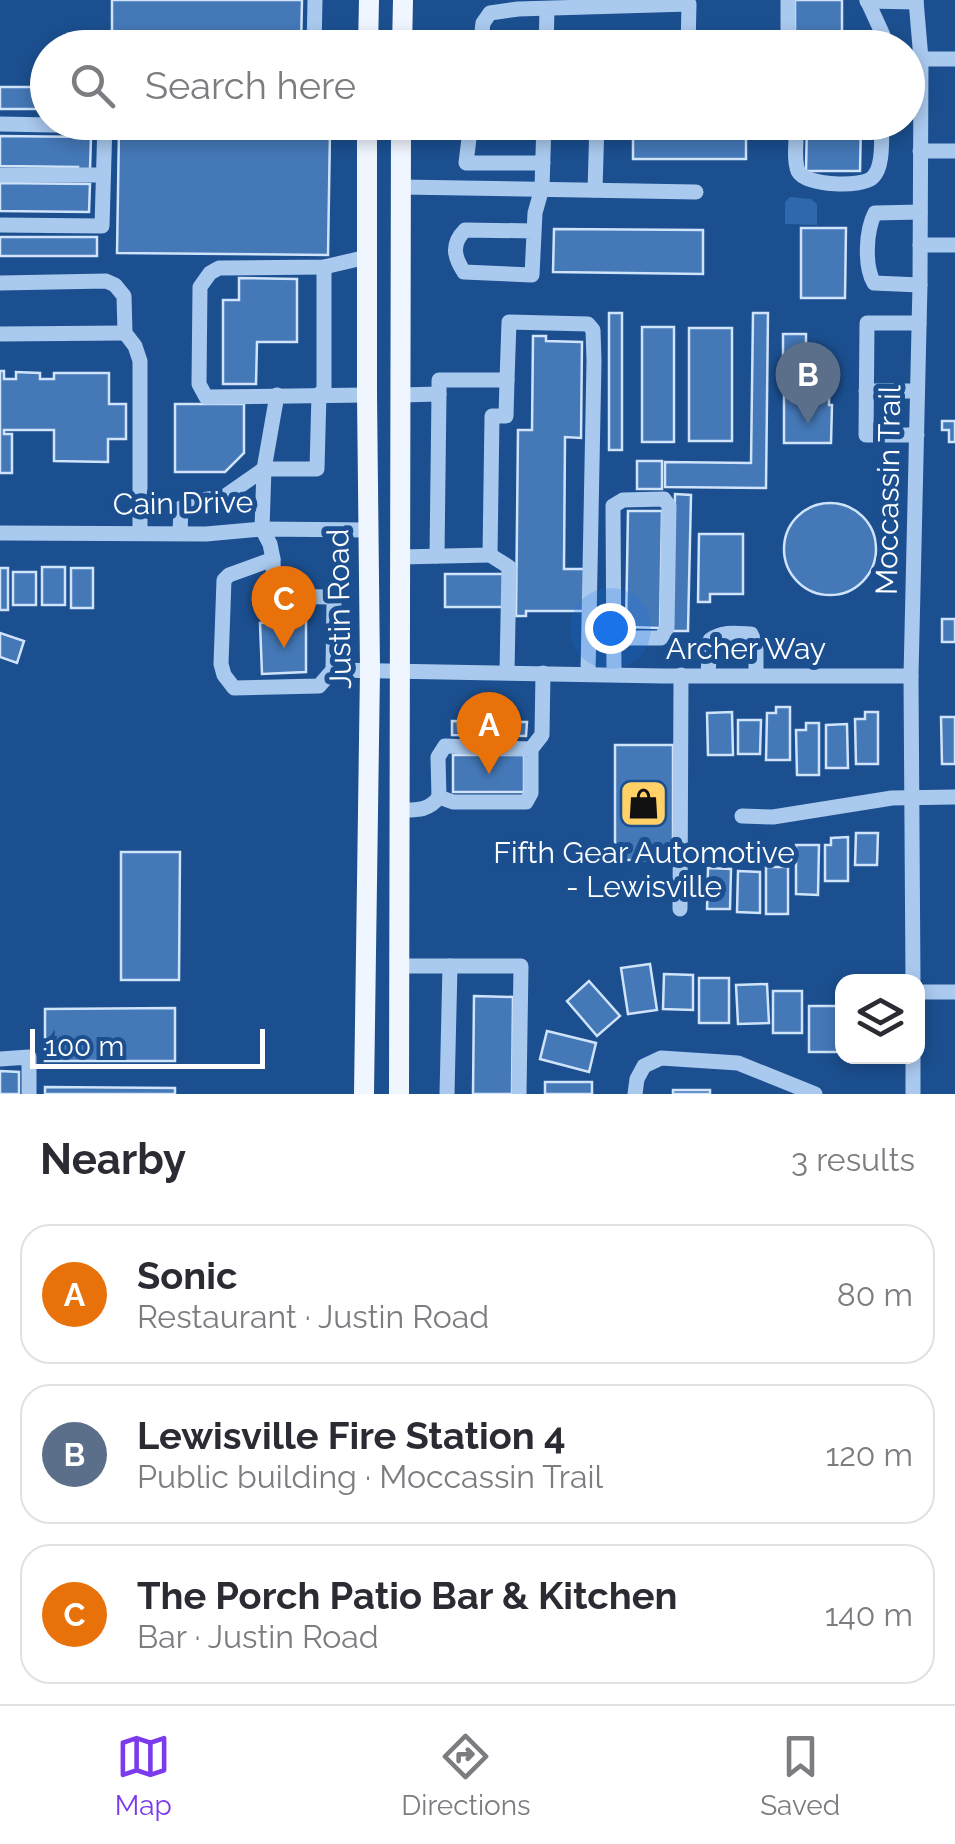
<!DOCTYPE html>
<html lang="en">
<head>
<meta charset="utf-8">
<style>
	:root { --surface:#fff; --page:#f2f2f3; --text:#2b2b33; --muted:#7c7c81; --line:#e1e1e2; --accent:#7c3aed }
	body { margin:0; font-family:Raleway,sans-serif; background:var(--page); color:var(--text) }
	.controls { position:absolute; right:30px; bottom:30px; display:grid; overflow:hidden; border-radius:20px; box-shadow:0 5px 15px #0003 }
	.controls button { width:90px; height:90px; display:grid; place-items:center; padding:0; border:0; border-bottom:2px solid var(--line); background:var(--surface); color:var(--text); font:50px sans-serif }
	.scale { position:absolute; left:30px; bottom:25px; width:235px; box-sizing:border-box; padding-left:10px; border:5px solid #fff; border-top:0; font-size:28px; line-height:35px; white-space:nowrap; color:#fff; -webkit-text-stroke:8px #1b4f8f; paint-order:stroke }
	.you { position:absolute; left:610px; top:628px; width:35px; height:35px; margin:-25px; border:8px solid #fff; border-radius:50%; background:#1a73e8; box-shadow:0 0 0 15px #1a73e833 }
	.badge { display:grid; place-items:center; width:65px; height:65px; border-radius:50%; background:var(--accent); color:#fff; font-size:32px; font-weight:700 }
	.pin { position:absolute; translate:-50% -82px; filter:drop-shadow(0 2px 5px #0008) }
	.pin::after { content:''; position:absolute; top:52px; width:35px; height:30px; background:inherit; clip-path:polygon(0 0,100% 0,50% 100%) }
	.list { margin:0; padding:0; list-style:none }
	h2 { display:flex; justify-content:space-between; align-items:center; height:130px; margin:0; padding:0 40px; font-size:42px }
	h2 small { font-size:32px; font-weight:400; color:var(--muted) }
	.list li { display:grid; grid-template-columns:65px 1fr auto; gap:30px; align-items:center; box-sizing:border-box; height:140px; margin:0 20px 20px; padding:0 20px; border:2px solid var(--line); border-radius:30px }
	.list b { display:block; font-size:38px; white-space:nowrap }
	.list p { margin:0; font-size:32px; white-space:nowrap; color:var(--muted) }
	.list em { font-size:32px; font-style:normal; color:var(--muted) }
	.icon { flex:none; width:55px; height:55px; fill:none; stroke:currentColor; stroke-width:2; stroke-linecap:round; stroke-linejoin:round }
	.map { position:relative; flex:none; width:955px; height:1094px; overflow:hidden }
	.search { position:absolute; background:var(--surface); box-shadow:0 5px 15px #0003; left:30px; right:30px; top:30px; height:110px; display:flex; align-items:center; gap:25px; box-sizing:border-box; padding:0 35px; border-radius:55px; color:var(--muted); font-size:38px }
	.sheet { height:610px; background:var(--surface) }
	nav { display:flex; justify-content:space-around; align-items:center; box-sizing:border-box; height:140px; border-top:2px solid var(--line); background:var(--surface); font-size:28px; color:var(--muted) }
	nav a { display:grid; justify-items:center; gap:5px }
	nav .on { color:var(--accent) }
	.map>svg:first-child { display:block }
</style>
</head>
<body>
<div class="map">
<svg width="955" height="1094" viewBox="0 0 955 1094">
	<rect width="100%" height="100%" fill="#1b4f8f"/>
	<path fill="#2e69ad" d="M790 197 811 199 817 204V225L785 224V202Z"/>
	<g fill="#4478b7" stroke="#cfe3fa" stroke-width="2.5">
		<path d="M112 0H302L301 48H112Z"/>
		<path d="M795 0H842V36L862 37V48H808V37H795Z"/>
		<rect x="0" y="87" width="48" height="22"/>
		<path d="M171 122H182V130L330 131 328 255 117 253 119 130H171Z"/>
		<rect x="633" y="122" width="113" height="37"/>
		<path d="M807 122H861L860 171H806Z"/>
		<path d="M0 136 91 137 90 170H78V167L0 166Z"/>
		<path d="M0 183 90 184 89 212 0 211Z"/>
		<path d="M801 228H846L845 298H801Z"/>
		<path d="M554 229 703 230V274L553 272Z"/>
		<rect x="0" y="237" width="97" height="19"/>
		<path d="M239 278 297 279V342H257L256 384H223V300H239Z"/>
		<rect x="609" y="313" width="13" height="137"/>
		<path d="M753 313H768L766 488 665 487V462L751 463Z"/>
		<rect x="642" y="327" width="32" height="115"/>
		<rect x="689" y="328" width="43" height="113"/>
		<rect x="783" y="334" width="23" height="24"/>
		<path d="M533 336H546V341L582 342 581 438 565 437 564 569H585V611H526V616H516L518 430H532Z"/>
		<path d="M0 371H4V379H16V372L40 373V379H54V373H109V404H126V439H108V462L54 461V430H4V434H12V473H0Z"/>
		<path d="M784 371 829 372V405H832L831 443H784Z"/>
		<path d="M175 404H244V453L225 472H175Z"/>
		<path d="M942 421H955V442H949V430H942Z"/>
		<rect x="637" y="461" width="25" height="28"/>
		<path d="M675 494 691 495 688 631H672Z"/>
		<circle cx="830" cy="549" r="46"/>
		<path d="M628 511H662L660 628 626 627Z"/>
		<path d="M699 534H743V594H710V602H698Z"/>
		<rect x="42" y="567" width="23" height="38"/>
		<rect x="0" y="568" width="8" height="42"/>
		<rect x="71" y="568" width="22" height="40"/>
		<rect x="13" y="572" width="23" height="33"/>
		<rect x="445" y="574" width="60" height="33"/>
		<rect x="942" y="619" width="13" height="23"/>
		<path d="M306 621V672L262 674 260 623Z"/>
		<path d="M0 633 24 641 17 663 0 657Z"/>
		<path d="M776 707H790V760H766L767 713H776Z"/>
		<path d="M732 712 733 755H708L707 713Z"/>
		<path d="M865 712H878V764H856L855 719H865Z"/>
		<path d="M941 717H955V764H942Z"/>
		<path d="M738 720H761L760 754H738Z"/>
		<path d="M452 721 527 722 526 736 452 735Z"/>
		<path d="M806 723H819V775H797L796 730H806Z"/>
		<path d="M847 724 848 768H826V725Z"/>
		<rect x="615" y="745" width="58" height="115"/>
		<rect x="453" y="755" width="71" height="37"/>
		<path d="M856 833H878L877 865H855Z"/>
		<path d="M848 837V881H825V845H831V838Z"/>
		<path d="M796 845H819L818 895 796 894Z"/>
		<path d="M121 852H180L179 980H121Z"/>
		<rect x="766" y="867" width="22" height="47"/>
		<path d="M708 868 731 869 730 909H707Z"/>
		<path d="M738 871 760 872V913L737 912Z"/>
		<path d="M650 964 657 1010 628 1014 621 968Z"/>
		<path d="M664 974 693 975V1010L663 1009Z"/>
		<rect x="699" y="978" width="30" height="45"/>
		<path d="M589 981 620 1016 597 1036 567 1001Z"/>
		<path d="M767 984 769 1023 738 1024 736 985Z"/>
		<rect x="773" y="991" width="29" height="42"/>
		<path d="M474 996 513 997 512 1094H473Z"/>
		<rect x="809" y="1006" width="30" height="46"/>
		<path d="M175 1008V1061H45V1009Z"/>
		<path d="M547 1031 596 1043 589 1072 540 1059Z"/>
		<path d="M0 1071 19 1072V1094H0Z"/>
		<rect x="545" y="1082" width="47" height="12"/>
		<path d="M45 1087 175 1088V1094H45Z"/>
		<rect x="673" y="1090" width="37" height="4"/>
	</g>
	<g fill="none" stroke-linecap="round" stroke-linejoin="round">
		<g stroke="#a9c9ee" stroke-width="15">
			<path d="M788 0V48"/>
			<path d="M867 0 883 35 884 48"/>
			<path d="M867 1 916 2"/>
			<path d="M314 48 315 0"/>
			<path d="M480 48 483 23 490 13 518 9 689 4 688 48"/>
			<path d="M546 48 547 9"/>
			<path d="M921 59H955"/>
			<path d="M471 122 466 163H543"/>
			<path d="M797 122C797 137 793 158 798 171 805 186 863 188 873 177 884 166 881 138 882 122"/>
			<path d="M0 124 105 126"/>
			<path d="M920 151H955"/>
			<path d="M0 175H103"/>
			<path d="M401 187 696 192"/>
			<path d="M595 190 597 122"/>
			<path d="M0 225 102 226 105 122"/>
			<path d="M534 231 465 230C451 244 454 257 464 272L532 275 535 213 542 188 544 122"/>
			<path d="M920 245H955"/>
			<path d="M0 283 106 281 115 285 124 296 125 333 135 346 140 361V533"/>
			<path d="M920 285 874 283C864 266 866 230 875 213L920 212"/>
			<path d="M0 334 125 333"/>
			<path d="M507 380 509 322 588 324 593 330 594 361 588 674"/>
			<path d="M866 391H917"/>
			<path d="M324 394V267"/>
			<path d="M277 395 264 469 262 529 270 544 273 559 229 575 224 580 221 664 224 675 234 688 319 686 333 670 663 676H911"/>
			<path d="M367 395 206 397 199 384 200 287 210 273 219 268 324 267 367 257"/>
			<path d="M917 435H866L867 323H919"/>
			<path d="M0 533 206 534 262 529 368 530"/>
			<path d="M180 533 181 508 193 501 224 497 264 469H317L319 394"/>
			<path d="M490 555 509 567 507 672"/>
			<path d="M437 556 439 394"/>
			<path d="M400 557 490 555 492 416H506L507 380H439V394L401 395"/>
			<path d="M273 559 274 596 329 597 334 601 333 670"/>
			<path d="M614 638H661L667 628 669 506 664 499 623 500 613 506 614 674"/>
			<path d="M708 675 710 640C722 631 736 633 751 634L756 645V675"/>
			<path d="M531 749 445 746 438 757 439 797 453 802H526L531 793V749L542 735 543 673"/>
			<path d="M401 810C416 810 429 811 439 797"/>
			<path d="M742 816 773 817 892 798 955 797"/>
			<path d="M680 909 681 675"/>
			<path d="M400 966H450L447 1094"/>
			<path d="M450 966H521L519 1094"/>
			<path d="M913 982 911 676 920 285 921 59 916 0"/>
			<path d="M918 992H955"/>
			<path d="M0 1059 29 1057V1094"/>
			<path d="M635 1094 637 1079 644 1066 661 1058 738 1063 815 1094"/>
			<path d="M913 1094V1056"/>
		</g>
		<g stroke="#f0f6ff" stroke-width="20">
			<path d="M368 48 369 0"/>
			<path d="M402 48 403 0"/>
			<path d="M364 1094 370 670 367 395V122"/>
			<path d="M399 1094 401 122"/>
		</g>
	</g>
	<defs>
		<symbol id="shop-square" viewBox="-11 -11 22 22"><rect x="-9" y="-9" width="18" height="18" rx="4" fill="#ffd166" stroke="#1b4f8f"/><path d="M-5-2.5h2.3a2.7 3.5 0 0 1 5.4 0H5L5.5 6h-11ZM-1.5-2.5h3a1.5 2.3 0 0 0-3 0Z" fill="#111"/></symbol>
	</defs>
	<g fill-rule="evenodd">
		<use href="#shop-square" x="616" y="776" width="55" height="55"/>
	</g>
	<g text-anchor="middle" dominant-baseline="central" stroke-width="10" stroke-linejoin="round" paint-order="stroke">
		<g font-size="30" fill="#fff" stroke="#1b4f8f">
			<text transform="translate(888 490) rotate(-89)">Moccassin Trail</text>
			<text transform="translate(183 503) rotate(-1)">Cain Drive</text>
			<text transform="translate(339 609) rotate(-91)">Justin Road</text>
			<text x="746" y="648">Archer Way</text>
		</g>
		<g font-size="30" fill="#fff" stroke="#1b4f8f">
			<text x="644" y="852">Fifth Gear Automotive<tspan x="644" dy="34">- Lewisville</tspan></text>
		</g>
	</g>
</svg>
<div class="controls">
<button><svg class="icon" aria-label="layers" viewBox="0 0 24 24"><path d="M12 4l9 5-9 5-9-5zM3 14l9 5 9-5"/></svg></button>
</div>
<div class="scale">100 m</div>
<div class="you"></div>
<div class="pin badge" style="left:489px;top:774px;background:#e8710a">A</div>
<div class="pin badge" style="left:808px;top:424px;background:#5c6f8a">B</div>
<div class="pin badge" style="left:284px;top:648px;background:#e8710a">C</div>
<div class="search"><svg class="icon" aria-label="search" viewBox="0 0 24 24"><circle cx="10" cy="10" r="6"/><path d="M15 15l6 6"/></svg>Search here</div>
</div>
<section class="sheet">
<h2>Nearby<small>3 results</small></h2>
<ul class="list">
<li><span class="badge" style="background:#e8710a">A</span><div><b>Sonic</b><p>Restaurant · Justin Road</p></div><em>80 m</em></li>
<li><span class="badge" style="background:#5c6f8a">B</span><div><b>Lewisville Fire Station 4</b><p>Public building · Moccassin Trail</p></div><em>120 m</em></li>
<li><span class="badge" style="background:#e8710a">C</span><div><b>The Porch Patio Bar &amp; Kitchen</b><p>Bar · Justin Road</p></div><em>140 m</em></li>
</ul>
</section>
<nav>
<a class="on"><svg class="icon" aria-label="map" viewBox="0 0 24 24"><path d="M3 6l6-2 6 2 6-2v14l-6 2-6-2-6 2zM9 4v14M15 6v14"/></svg>Map</a>
<a><svg class="icon" aria-label="directions" viewBox="0 0 24 24"><path d="M12 3l9 9-9 9-9-9zM9 14v-3h6M13 9l2 2-2 2"/></svg>Directions</a>
<a><svg class="icon" aria-label="saved" viewBox="0 0 24 24"><path d="M7 4h10v16l-5-4-5 4z"/></svg>Saved</a>
</nav>
</body>
</html>
